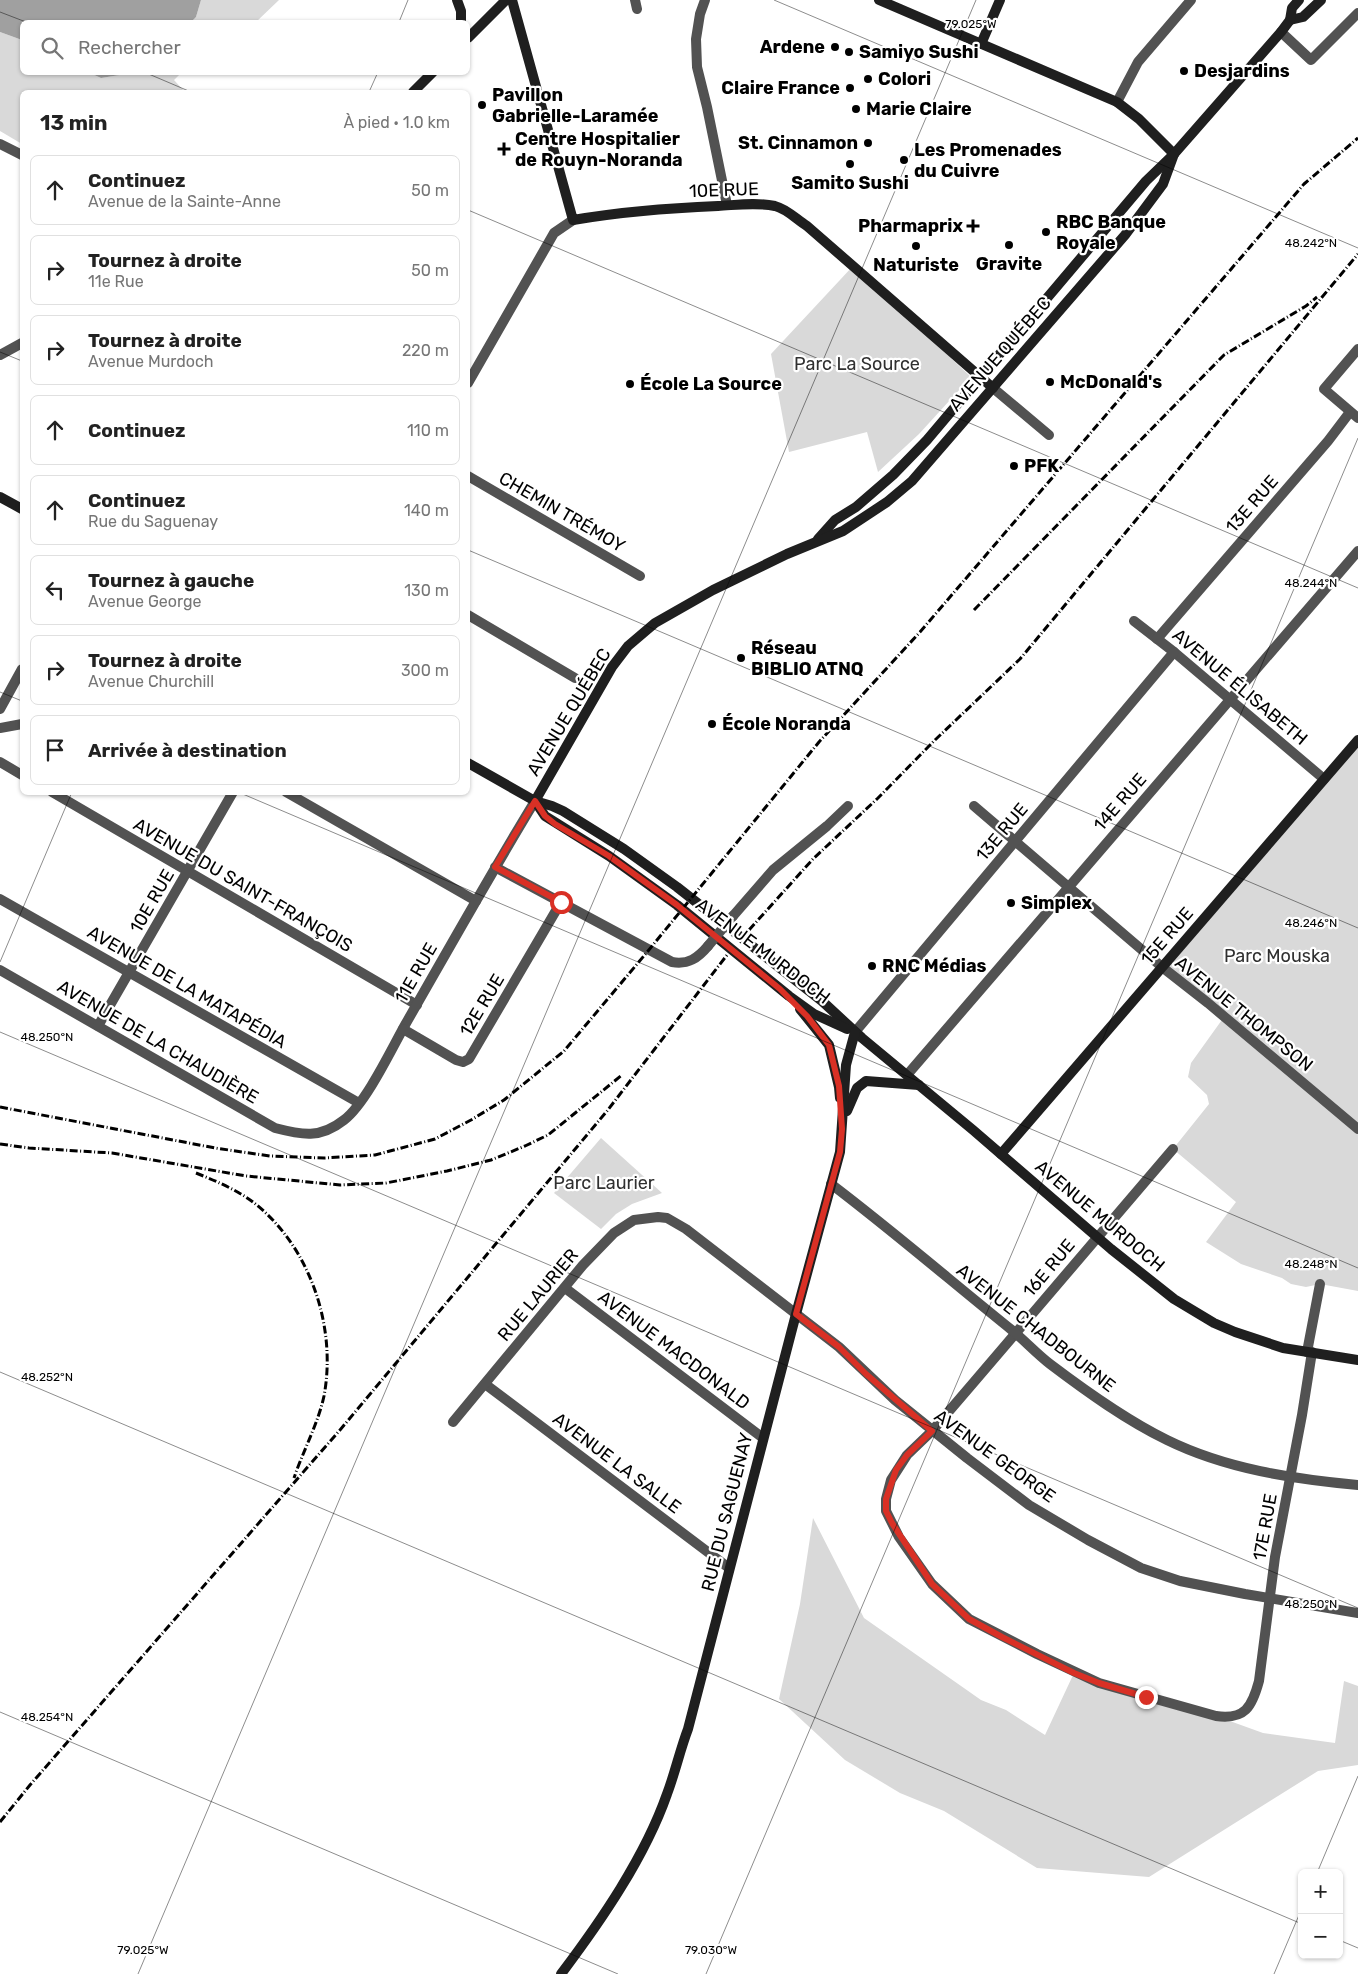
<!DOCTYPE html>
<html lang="fr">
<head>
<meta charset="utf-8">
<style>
	:root { --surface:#fff; --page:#f6f6f6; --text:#222; --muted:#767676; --line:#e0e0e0 }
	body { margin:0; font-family:Rubik,sans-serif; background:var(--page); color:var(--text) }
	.controls { position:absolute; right:15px; bottom:15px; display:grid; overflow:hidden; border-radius:8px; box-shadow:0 1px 4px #0004 }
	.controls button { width:45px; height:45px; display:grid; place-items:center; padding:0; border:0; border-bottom:1px solid var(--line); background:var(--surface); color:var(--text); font:25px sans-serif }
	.stop { position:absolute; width:15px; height:15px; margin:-11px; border:4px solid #d93025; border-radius:50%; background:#fff }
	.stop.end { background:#d93025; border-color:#fff; box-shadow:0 1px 5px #0008 }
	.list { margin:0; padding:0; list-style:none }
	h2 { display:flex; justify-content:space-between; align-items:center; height:65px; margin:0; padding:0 20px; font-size:21px }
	h2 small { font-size:16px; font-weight:400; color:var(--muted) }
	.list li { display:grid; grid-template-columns:32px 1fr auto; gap:15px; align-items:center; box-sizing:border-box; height:70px; margin:0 10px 10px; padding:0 10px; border:1px solid var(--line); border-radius:8px }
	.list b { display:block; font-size:19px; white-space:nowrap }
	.list p { margin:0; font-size:16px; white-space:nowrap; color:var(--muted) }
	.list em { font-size:16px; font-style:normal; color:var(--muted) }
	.icon { flex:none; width:28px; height:28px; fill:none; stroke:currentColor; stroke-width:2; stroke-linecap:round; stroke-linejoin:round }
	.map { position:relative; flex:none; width:1358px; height:1974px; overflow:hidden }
	.search { position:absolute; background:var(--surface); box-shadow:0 1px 4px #0004; left:20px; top:20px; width:450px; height:55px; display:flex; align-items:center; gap:12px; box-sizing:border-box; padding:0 18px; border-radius:8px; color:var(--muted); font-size:19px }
	.panel { position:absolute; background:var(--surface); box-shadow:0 1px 4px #0004; left:20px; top:90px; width:450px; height:705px; border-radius:8px }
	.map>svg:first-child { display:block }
</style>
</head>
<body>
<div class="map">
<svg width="1358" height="1974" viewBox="0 0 1358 1974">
	<rect width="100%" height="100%" fill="#fff"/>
	<g fill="#d9d9d9">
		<path d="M201 0H279L256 22H191L196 17Z"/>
		<path d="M0 32 22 40V72L90 73 101 78 132 73H181L174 80 185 92H22V144L0 131Z"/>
		<path d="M853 266 971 377 919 434 878 472 867 432 789 452 771 354Z"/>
		<path d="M1358 740V1291L1320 1284 1306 1287 1291 1284 1282 1278 1241 1264 1206 1242 1236 1202 1173 1149 1209 1104 1207 1095 1188 1077 1191 1063 1224 1017 1162 967Z"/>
		<path d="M601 1138 662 1193 632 1204 616 1214 601 1229 554 1193Z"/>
		<path d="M813 1518 864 1618 981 1700 1006 1710 1045 1735 1074 1673 1216 1716 1263 1733 1335 1743 1344 1681 1358 1686V1765L1318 1771 1149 1877 1037 1868 944 1811 900 1793 845 1760 779 1699 800 1604Z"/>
	</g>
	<g fill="#a0a0a0">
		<path d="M0 0H201L196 17 191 22H22V40L0 32Z"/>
		<path d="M90 73H132L101 78Z"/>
	</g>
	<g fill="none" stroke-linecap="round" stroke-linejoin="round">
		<g stroke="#525252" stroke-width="10">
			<path d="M635 0 637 9"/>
			<path d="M705 0 700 14 696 39 697 67 707 107 727 205"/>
			<path d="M1281 32 1311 60 1358 13"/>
			<path d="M1117 102 1138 62 1191 0"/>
			<path d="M0 144 22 155"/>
			<path d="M1358 349 1324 389 1358 418"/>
			<path d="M0 355 22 343"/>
			<path d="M468 383 554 233 573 220"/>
			<path d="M993 388 1049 435"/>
			<path d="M468 476 640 576"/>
			<path d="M468 615 575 678"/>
			<path d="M1134 621 1174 652 1324 779"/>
			<path d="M1157 639 1328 441 1350 412"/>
			<path d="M0 709 22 669"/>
			<path d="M0 728 22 724"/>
			<path d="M0 762 22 775"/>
			<path d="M52 792 417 1005"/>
			<path d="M286 792 476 901"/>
			<path d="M974 806 1162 967 1208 1003 1358 1129"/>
			<path d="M495 867 672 962C688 965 698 958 708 946"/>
			<path d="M0 899 359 1103"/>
			<path d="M733 916 773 870 827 826 848 806"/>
			<path d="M0 970 275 1128C302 1135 320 1139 344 1120 366 1103 391 1050 405 1025 448 950 490 875 535 801"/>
			<path d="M98 1026 233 792"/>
			<path d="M403 1029 456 1060 463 1062 469 1059 561 902"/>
			<path d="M855 1032 1174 652"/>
			<path d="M907 1075 1358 551"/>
			<path d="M1173 1149 974 1382 932 1431 907 1455 891 1480 886 1499V1511L899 1537 932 1584 969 1619 1037 1654 1099 1683 1216 1716C1245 1720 1252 1707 1259 1681L1275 1557 1302 1415 1312 1352"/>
			<path d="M831 1184C893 1231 952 1282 1013 1331 1026 1342 1037 1354 1050 1364 1087 1392 1126 1420 1167 1440 1226 1469 1293 1479 1358 1485"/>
			<path d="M565 1288 763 1438"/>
			<path d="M1307 1352 1320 1284"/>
			<path d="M485 1384 729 1568"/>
			<path d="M453 1422 583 1265 614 1233 634 1220 658 1217 667 1218 686 1229 839 1347 895 1400 967 1458 1029 1505 1088 1540 1141 1568 1180 1581 1245 1594 1358 1613"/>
		</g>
		<g stroke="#1f1f1f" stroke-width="10">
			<path d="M457 0 461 11V22"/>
			<path d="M512 0 573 220C620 212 670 208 718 206 737 205 756 202 775 206 787 209 796 219 807 226L993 388"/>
			<path d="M879 0 1117 102 1139 119 1174 154"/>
			<path d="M1290 20 1303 17 1321 0"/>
			<path d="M468 38 506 0"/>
			<path d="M981 44 1000 0"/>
			<path d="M413 92 433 72"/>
			<path d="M0 497 22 509"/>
			<path d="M818 539 835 520 856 507 893 475 927 440 1146 181 1174 154 1281 32 1290 20 1292 8 1299 0"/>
			<path d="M468 763 535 801 552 806 563 811 624 849 677 887 822 1001 862 1038 973 1130 1111 1249 1174 1299 1214 1323 1235 1332 1283 1348 1358 1360"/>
			<path d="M535 801 612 667 628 646 655 623 713 590 787 554 843 531 887 502 912 481 1125 235 1163 184 1174 154"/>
			<path d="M535 801 545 816 609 856 677 905 789 996 814 1014 847 1029"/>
			<path d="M800 1009 829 1045 839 1087 840 1098"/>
			<path d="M847 1111 857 1088 866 1081 919 1085"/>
			<path d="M1001 1154 1358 740"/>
			<path d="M561 1974C601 1921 645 1857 667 1794 675 1773 680 1750 688 1729L796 1314 840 1152 846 1065 855 1032"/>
		</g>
		<g stroke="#000" stroke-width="3" stroke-dasharray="8 2.5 1 2.5" stroke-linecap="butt">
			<path d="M974 610 1224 355 1306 306 1317 297"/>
			<path d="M749 930 813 859 878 798 935 740 1020 659 1358 254"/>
			<path d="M0 1107 215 1148 270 1156 324 1158 375 1155 435 1139 471 1120 504 1100 564 1051 648 951 819 742 920 632 1304 184 1358 138"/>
			<path d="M0 1144 29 1148 112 1153 246 1176 340 1185 386 1183 447 1171 491 1160 525 1146 548 1135 622 1075"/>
			<path d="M196 1173C216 1181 237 1190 253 1202 310 1246 337 1327 324 1396 318 1424 303 1451 294 1478"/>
			<path d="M0 1822 30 1785 340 1430 607 1111 727 955"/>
		</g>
		<path stroke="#525252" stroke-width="10" d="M708 946 733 916"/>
	</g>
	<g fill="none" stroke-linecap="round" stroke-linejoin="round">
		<path stroke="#d93025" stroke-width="6" d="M561 902 495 867 535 801 545 816 555 824 609 856 677 905 780 989 807 1016 829 1045 839 1086 842 1129 840 1152 796 1314 839 1347 866 1374 932 1431 907 1455 896 1470 886 1499V1511L892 1523 932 1584 969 1619 1002 1637 1074 1673 1099 1683 1146 1697"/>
	</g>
	<path fill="none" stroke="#000" stroke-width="1" stroke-opacity="0.45" d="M774 0 1358 248M0 12 26 22M399 22 408 0M144 72 191 92M369 92 378 72M468 210 1358 588M0 352 22 361M468 550 1358 928M0 692 22 701M238 792 1358 1268M0 962 72 792M0 1032 1358 1608M0 1372 1302 1924M0 1712 618 1974M1317 1873 1358 1776M1339 1940 1358 1948M138 1974 976 0M706 1974 1358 438M1274 1974 1302 1908"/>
	<g fill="#000" stroke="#fff" stroke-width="2">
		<circle cx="835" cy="47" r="5"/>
		<circle cx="849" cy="52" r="5"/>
		<circle cx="1184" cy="71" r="5"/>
		<circle cx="868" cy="79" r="5"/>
		<circle cx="850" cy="88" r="5"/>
		<circle cx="482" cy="105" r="5"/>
		<circle cx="856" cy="109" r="5"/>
		<circle cx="868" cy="143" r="5"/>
		<path d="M501.5 141.5h5v5h5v5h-5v5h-5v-5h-5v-5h5z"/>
		<circle cx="904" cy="160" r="5"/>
		<circle cx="850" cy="164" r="5"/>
		<path d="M970.5 218.5h5v5h5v5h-5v5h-5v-5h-5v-5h5z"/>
		<circle cx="1046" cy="232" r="5"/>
		<circle cx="1009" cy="245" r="5"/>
		<circle cx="916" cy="246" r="5"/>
		<circle cx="1050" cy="382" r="5"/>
		<circle cx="630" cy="384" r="5"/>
		<circle cx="1014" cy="466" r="5"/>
		<circle cx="741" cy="658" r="5"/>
		<circle cx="712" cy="724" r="5"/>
		<circle cx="1011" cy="903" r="5"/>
		<circle cx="872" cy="966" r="5"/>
	</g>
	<g text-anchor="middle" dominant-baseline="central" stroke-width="4.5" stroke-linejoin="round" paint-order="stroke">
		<g font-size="18" font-weight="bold" fill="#000" stroke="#fff" text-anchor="start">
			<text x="825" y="47" text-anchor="end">Ardene</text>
			<text x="859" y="52">Samiyo Sushi</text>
			<text x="1194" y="71">Desjardins</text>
			<text x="878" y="79">Colori</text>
			<text x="840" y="88" text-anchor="end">Claire France</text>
			<text x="492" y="95">Pavillon<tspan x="492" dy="21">Gabrielle-Laramée</tspan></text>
			<text x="866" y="109">Marie Claire</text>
			<text x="515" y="139">Centre Hospitalier<tspan x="515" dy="21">de Rouyn-Noranda</tspan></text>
			<text x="858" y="143" text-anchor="end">St. Cinnamon</text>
			<text x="914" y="150">Les Promenades<tspan x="914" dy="21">du Cuivre</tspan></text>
			<text x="850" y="183" text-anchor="middle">Samito Sushi</text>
			<text x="1056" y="222">RBC Banque<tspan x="1056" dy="21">Royale</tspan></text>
			<text x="963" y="226" text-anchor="end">Pharmaprix</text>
			<text x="1009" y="264" text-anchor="middle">Gravite</text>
			<text x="916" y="265" text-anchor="middle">Naturiste</text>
			<text x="1060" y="382">McDonald's</text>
			<text x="640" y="384">École La Source</text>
			<text x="1024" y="466">PFK</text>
			<text x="751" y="648">Réseau<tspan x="751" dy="21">BIBLIO ATNQ</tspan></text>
			<text x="722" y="724">École Noranda</text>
			<text x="1021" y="903">Simplex</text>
			<text x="882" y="966">RNC Médias</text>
		</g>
		<g font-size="18" fill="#000" stroke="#fff">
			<text transform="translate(724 190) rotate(-2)">10E RUE</text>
			<text transform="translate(1000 354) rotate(-49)">AVENUE QUÉBEC</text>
			<text transform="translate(1252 504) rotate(-49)">13E RUE</text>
			<text transform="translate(562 512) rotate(30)">CHEMIN TRÉMOY</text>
			<text transform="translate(1240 687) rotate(40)">AVENUE ÉLISABETH</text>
			<text transform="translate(569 712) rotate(-59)">AVENUE QUÉBEC</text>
			<text transform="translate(1120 802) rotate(-49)">14E RUE</text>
			<text transform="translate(1002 832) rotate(-50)">13E RUE</text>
			<text transform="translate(243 885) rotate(30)">AVENUE DU SAINT-FRANÇOIS</text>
			<text transform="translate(152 901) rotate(-60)">10E RUE</text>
			<text transform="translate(1167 936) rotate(-49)">15E RUE</text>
			<text transform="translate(763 951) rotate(37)">AVENUE MURDOCH</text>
			<text transform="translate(416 973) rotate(-60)">11E RUE</text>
			<text transform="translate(187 987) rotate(30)">AVENUE DE LA MATAPÉDIA</text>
			<text transform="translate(482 1005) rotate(-59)">12E RUE</text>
			<text transform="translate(1244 1014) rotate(39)">AVENUE THOMPSON</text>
			<text transform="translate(158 1042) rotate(30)">AVENUE DE LA CHAUDIÈRE</text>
			<text transform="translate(1100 1216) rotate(40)">AVENUE MURDOCH</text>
			<text transform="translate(1049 1268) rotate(-50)">16E RUE</text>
			<text transform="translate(538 1295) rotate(-50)">RUE LAURIER</text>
			<text transform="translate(1036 1328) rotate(38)">AVENUE CHADBOURNE</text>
			<text transform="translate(674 1350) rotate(37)">AVENUE MACDONALD</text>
			<text transform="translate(995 1456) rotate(36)">AVENUE GEORGE</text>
			<text transform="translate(617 1463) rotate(37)">AVENUE LA SALLE</text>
			<text transform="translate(727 1512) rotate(-76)">RUE DU SAGUENAY</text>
			<text transform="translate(1265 1527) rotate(-80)">17E RUE</text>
		</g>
		<g font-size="18" fill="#303030" stroke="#fff">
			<text x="857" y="364">Parc La Source</text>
			<text x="1277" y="956">Parc Mouska</text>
			<text x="604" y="1183">Parc Laurier</text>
		</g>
	</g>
	<g font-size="12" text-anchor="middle" fill="#000" stroke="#fff" stroke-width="4.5" stroke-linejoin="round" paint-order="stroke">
		<text x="971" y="28">79.025°W</text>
		<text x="1311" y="247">48.242°N</text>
		<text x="1311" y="587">48.244°N</text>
		<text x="1311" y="927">48.246°N</text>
		<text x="47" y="1041">48.250°N</text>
		<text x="1311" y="1268">48.248°N</text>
		<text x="47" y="1381">48.252°N</text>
		<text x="1311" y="1608">48.250°N</text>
		<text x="47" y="1721">48.254°N</text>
		<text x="143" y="1954">79.025°W</text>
		<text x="711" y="1954">79.030°W</text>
	</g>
</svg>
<div class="controls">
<button>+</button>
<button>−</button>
</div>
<div class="stop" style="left:561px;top:902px"></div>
<div class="stop end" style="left:1146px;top:1697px"></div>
<div class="search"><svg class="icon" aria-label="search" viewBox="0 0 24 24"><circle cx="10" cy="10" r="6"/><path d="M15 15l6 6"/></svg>Rechercher</div>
<section class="panel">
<h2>13 min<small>À pied · 1.0 km</small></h2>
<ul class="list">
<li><svg class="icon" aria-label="ahead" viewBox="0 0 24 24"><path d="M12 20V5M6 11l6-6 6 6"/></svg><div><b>Continuez</b><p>Avenue de la Sainte-Anne</p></div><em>50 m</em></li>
<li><svg class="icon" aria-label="right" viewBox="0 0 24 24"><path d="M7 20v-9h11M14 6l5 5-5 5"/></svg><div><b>Tournez à droite</b><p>11e Rue</p></div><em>50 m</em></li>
<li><svg class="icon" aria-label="right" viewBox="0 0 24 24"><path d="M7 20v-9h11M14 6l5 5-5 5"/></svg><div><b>Tournez à droite</b><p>Avenue Murdoch</p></div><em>220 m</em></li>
<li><svg class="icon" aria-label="ahead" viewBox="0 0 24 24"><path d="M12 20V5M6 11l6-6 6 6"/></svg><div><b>Continuez</b></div><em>110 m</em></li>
<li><svg class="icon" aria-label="ahead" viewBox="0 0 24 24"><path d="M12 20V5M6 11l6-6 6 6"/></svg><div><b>Continuez</b><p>Rue du Saguenay</p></div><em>140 m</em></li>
<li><svg class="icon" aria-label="left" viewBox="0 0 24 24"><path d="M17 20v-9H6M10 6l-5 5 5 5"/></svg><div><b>Tournez à gauche</b><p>Avenue George</p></div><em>130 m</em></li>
<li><svg class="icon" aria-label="right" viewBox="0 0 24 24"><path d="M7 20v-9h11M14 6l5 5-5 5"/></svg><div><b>Tournez à droite</b><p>Avenue Churchill</p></div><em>300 m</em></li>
<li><svg class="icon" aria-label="arrive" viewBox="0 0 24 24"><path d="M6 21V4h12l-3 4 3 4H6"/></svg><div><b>Arrivée à destination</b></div></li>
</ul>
</section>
</div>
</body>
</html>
